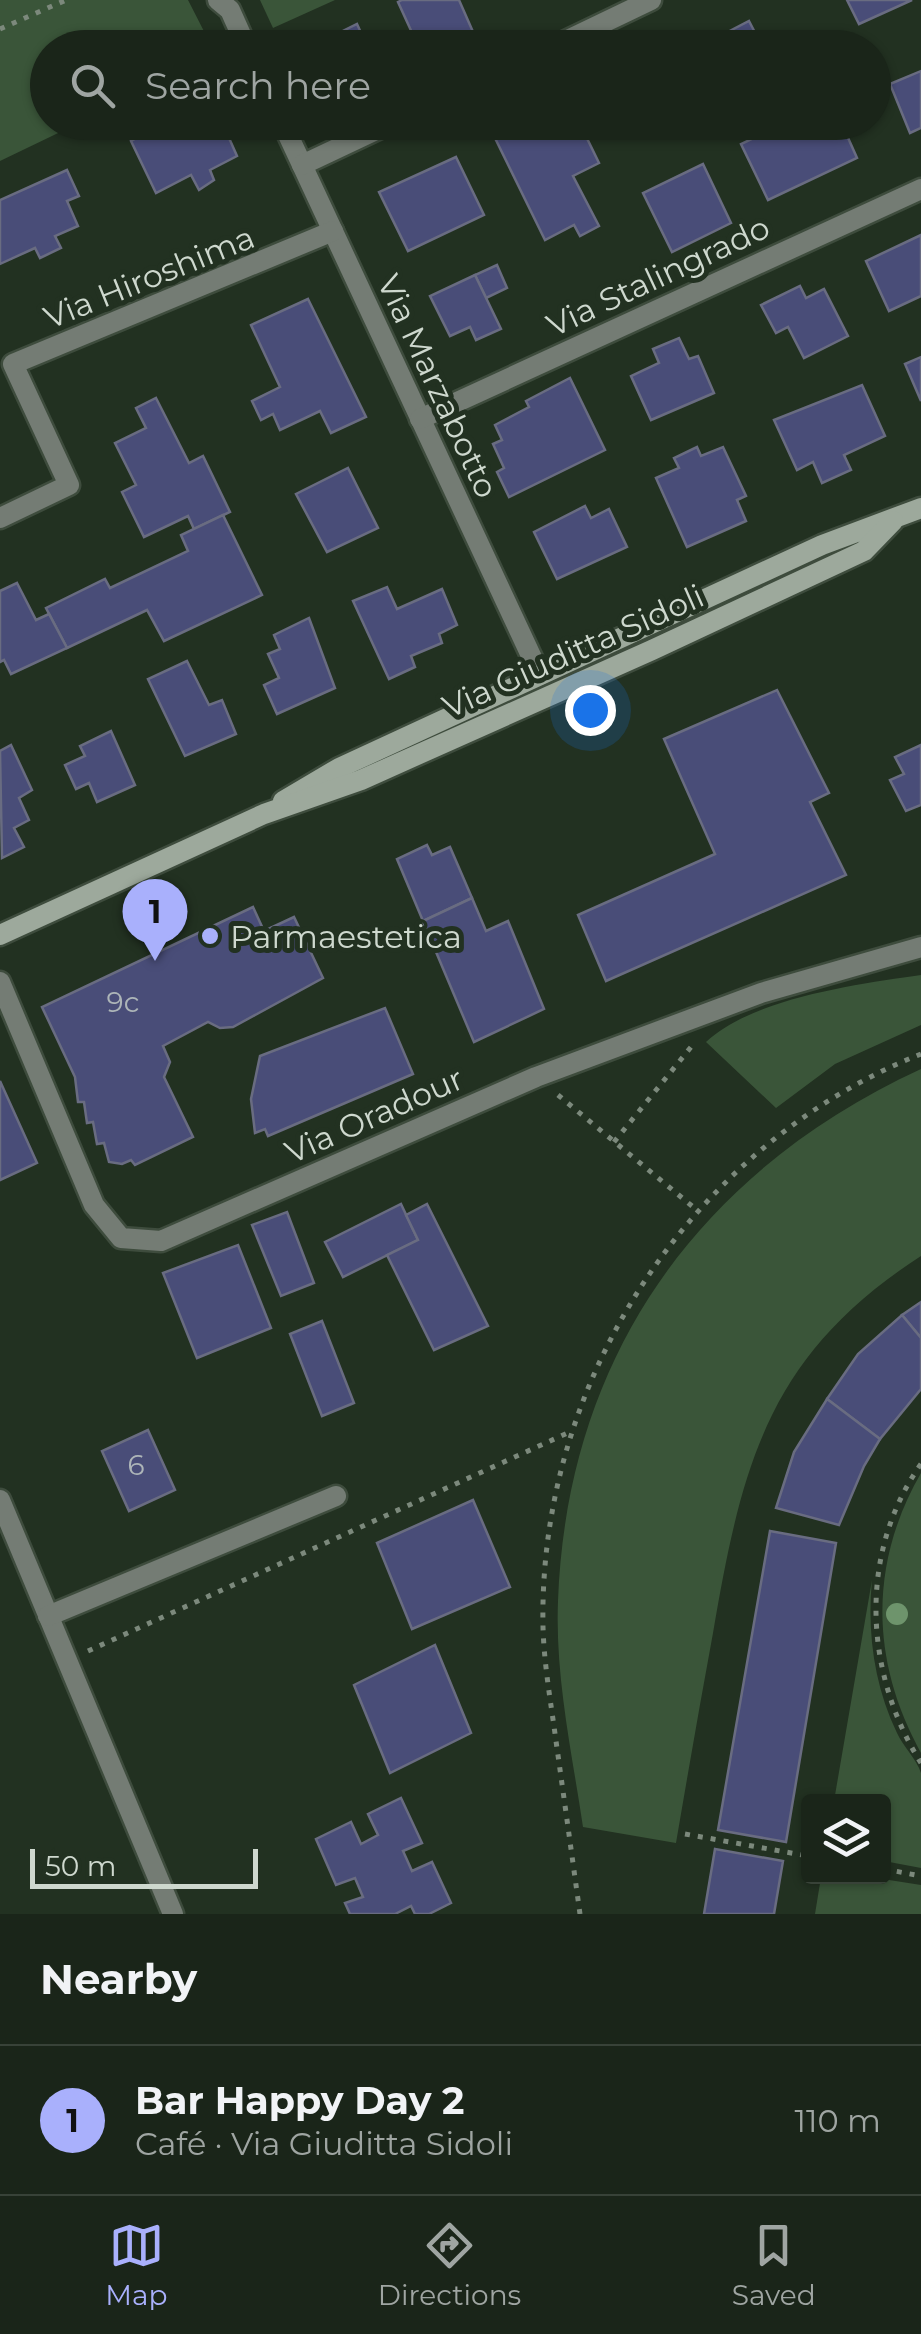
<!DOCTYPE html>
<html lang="en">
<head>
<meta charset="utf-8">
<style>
	:root { --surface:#1a2519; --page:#273126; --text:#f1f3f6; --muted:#9fa5a2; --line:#384238; --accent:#a9b0fc }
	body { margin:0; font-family:Montserrat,sans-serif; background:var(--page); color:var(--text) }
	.controls { position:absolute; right:30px; bottom:30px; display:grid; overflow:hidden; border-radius:10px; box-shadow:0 2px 8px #0004 }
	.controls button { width:90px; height:90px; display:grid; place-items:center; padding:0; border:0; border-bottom:2px solid var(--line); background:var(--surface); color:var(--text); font:50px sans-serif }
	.scale { position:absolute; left:30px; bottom:25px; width:228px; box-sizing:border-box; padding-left:10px; border:5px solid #ced8ce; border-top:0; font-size:28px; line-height:35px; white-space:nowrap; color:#ced8ce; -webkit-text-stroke:8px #223121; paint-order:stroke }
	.you { position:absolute; left:590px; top:710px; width:35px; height:35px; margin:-25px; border:8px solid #fff; border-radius:50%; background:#1a73e8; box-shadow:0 0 0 15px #1a73e833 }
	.badge { display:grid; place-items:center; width:65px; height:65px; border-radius:50%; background:var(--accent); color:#111; font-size:32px; font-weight:700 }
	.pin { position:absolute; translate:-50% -82px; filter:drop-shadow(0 2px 5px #0008) }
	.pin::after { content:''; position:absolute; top:52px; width:35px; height:30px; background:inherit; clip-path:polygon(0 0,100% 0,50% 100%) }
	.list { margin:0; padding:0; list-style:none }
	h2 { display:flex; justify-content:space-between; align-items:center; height:130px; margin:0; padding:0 40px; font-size:42px }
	h2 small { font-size:32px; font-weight:400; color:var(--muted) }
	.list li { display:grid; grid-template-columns:65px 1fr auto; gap:30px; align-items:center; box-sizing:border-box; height:150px; padding:0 40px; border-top:2px solid var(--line) }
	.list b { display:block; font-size:38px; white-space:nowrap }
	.list p { margin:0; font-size:32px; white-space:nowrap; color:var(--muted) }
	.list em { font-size:32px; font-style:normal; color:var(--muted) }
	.icon { flex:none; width:55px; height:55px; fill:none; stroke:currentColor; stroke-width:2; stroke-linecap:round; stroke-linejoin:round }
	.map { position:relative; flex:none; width:921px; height:1914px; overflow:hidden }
	.search { position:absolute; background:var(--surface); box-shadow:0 2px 8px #0004; left:30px; right:30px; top:30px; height:110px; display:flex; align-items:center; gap:25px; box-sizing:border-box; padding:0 35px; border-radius:55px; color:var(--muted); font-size:38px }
	.sheet { height:280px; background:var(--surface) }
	nav { display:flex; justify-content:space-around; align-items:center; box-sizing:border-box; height:140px; border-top:2px solid var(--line); background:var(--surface); font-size:28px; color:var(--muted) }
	nav a { display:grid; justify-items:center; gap:5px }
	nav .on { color:var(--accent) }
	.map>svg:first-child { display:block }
</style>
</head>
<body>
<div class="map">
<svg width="921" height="1914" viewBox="0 0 921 1914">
	<rect width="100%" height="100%" fill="#223121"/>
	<g fill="#3a5539">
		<path d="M0 0H188L212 47 48 48V122L79 123 0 161Z"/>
		<path d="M260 0H335L273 28Z"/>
		<path d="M921 975V1025L835 1064 776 1108 706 1042C753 998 858 984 921 975Z"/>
		<path d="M921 1069V1256C768 1355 742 1464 713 1633 700 1703 688 1773 676 1843L583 1827C572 1753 555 1677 558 1601 567 1355 700 1171 921 1069Z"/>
		<path d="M921 1473V1753C870 1661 869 1563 921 1473Z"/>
		<path d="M872 1580C867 1632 874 1685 897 1733 903 1746 917 1760 921 1773 921 1789 921 1848 921 1868L884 1861V1802L834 1801Z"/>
		<path d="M821 1877H870L921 1885V1914H815Z"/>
	</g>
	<g fill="#494d78" stroke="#696c81" stroke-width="2.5">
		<path d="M402 0H459L477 41 464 48H459L455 39 436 48H419L398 2Z"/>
		<path d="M847 0H912L859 24Z"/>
		<path d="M749 21 763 48H697Z"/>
		<path d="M357 24 368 48H316L315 45Z"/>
		<path d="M921 71V128L910 133 890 84Z"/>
		<path d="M167 122H234L225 129 237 156 210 170 214 180 199 190 191 175 156 193 131 141Z"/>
		<path d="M519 122H579L599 163 573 176 599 226 580 236 574 225 545 240 494 136Z"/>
		<path d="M788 122H841L857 158 768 200 741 144Z"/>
		<path d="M456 157 484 215 408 251 379 192Z"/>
		<path d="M703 164 731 223 672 252 643 193Z"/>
		<path d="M67 170 79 196 67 201 78 226 55 236 61 248 40 258 35 248 0 264V200Z"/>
		<path d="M921 235V296L889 311 866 261Z"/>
		<path d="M497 265 507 288 486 298 475 275Z"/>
		<path d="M475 275 501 329 476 340 470 327 450 336 430 296Z"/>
		<path d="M800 286 806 298 824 289 848 336 804 358 788 327 776 333 761 305Z"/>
		<path d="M308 299 366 417 331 433 320 411 280 430 273 414 261 420 252 401 280 387 251 325Z"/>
		<path d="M679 338 689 359 698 356 714 393 651 420 631 376 659 363 653 349Z"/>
		<path d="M921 357V401L905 364Z"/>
		<path d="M570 378 605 450 509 497 497 472 504 468 493 444 502 440 495 425 529 407 526 401Z"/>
		<path d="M862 385 885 436 844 455 851 470 822 483 813 462 797 470 774 420Z"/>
		<path d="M156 398 189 463 203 456 230 512 194 529 188 516 144 537 122 492 136 485 115 443 146 428 136 408Z"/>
		<path d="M697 447 701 456 723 447 746 496 737 500 746 521 687 547 656 478 679 468 674 458Z"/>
		<path d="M348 468 378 528 327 552 296 494Z"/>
		<path d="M585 506 591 518 609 509 627 547 557 579 534 532Z"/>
		<path d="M223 515 262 595 164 641 147 610 67 648 46 608 105 579 110 588 188 551 181 535Z"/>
		<path d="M17 583 36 620 49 614 67 648 11 674 4 660 0 662V591Z"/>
		<path d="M387 587 397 609 442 589 457 625 439 634 442 643 411 656 415 667 389 679 353 601Z"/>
		<path d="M309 618 335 688 277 714 264 685 279 678 268 654 280 649 274 635Z"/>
		<path d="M187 661 209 705 222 700 236 734 185 756 148 679Z"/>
		<path d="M777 690 829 793 810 802 846 875 606 981 578 915 715 854 664 739Z"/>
		<path d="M111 731 135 785 97 802 89 783 76 789 65 765 85 756 80 746Z"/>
		<path d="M11 745 32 790 19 798 29 820 14 828 24 847 2 858 0 751Z"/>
		<path d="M921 745V805L906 811 890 780 904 774 895 757Z"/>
		<path d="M427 845 432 855 450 847 472 898 423 921 397 859Z"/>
		<path d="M472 898 486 931 508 921 544 1009 474 1042 423 921Z"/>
		<path d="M253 907 264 931 294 917 323 978 233 1027 220 1028 208 1022 163 1046 170 1062 164 1077 193 1137 135 1165 131 1160 122 1164 109 1162 104 1143 97 1144 93 1122 87 1123 84 1102H78L75 1077 42 1007Z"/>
		<path d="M385 1008 413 1074 268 1136 265 1129 255 1133 251 1099 260 1056Z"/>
		<path d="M0 1081 37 1163 0 1180Z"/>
		<path d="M401 1204 418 1240 343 1277 325 1242Z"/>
		<path d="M427 1204 488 1326 434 1350 387 1255 418 1240 406 1215Z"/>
		<path d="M287 1212 314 1283 281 1296 252 1225Z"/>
		<path d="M238 1245 271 1328 197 1358 163 1273Z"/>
		<path d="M921 1302V1338L902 1315Z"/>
		<path d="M902 1315 921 1338V1389L880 1439 827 1399 858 1354Z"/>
		<path d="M322 1321 354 1403 322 1416 290 1334Z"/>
		<path d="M827 1399 880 1439 864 1466 839 1525 776 1508 794 1452Z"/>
		<path d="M148 1430 175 1490 129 1511 102 1451Z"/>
		<path d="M473 1500 510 1587 412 1629 377 1543Z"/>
		<path d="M770 1531 836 1543 786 1842 718 1830Z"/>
		<path d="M435 1645 471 1733 390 1773 354 1685Z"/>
		<path d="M401 1798 422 1843 403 1851 412 1871 432 1862 451 1903 429 1914H415L411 1906 395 1914H350L345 1903 363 1897 355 1878 336 1885 316 1839 351 1822 361 1844 378 1835 368 1814Z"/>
		<path d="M715 1849 783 1861 774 1914H704Z"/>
	</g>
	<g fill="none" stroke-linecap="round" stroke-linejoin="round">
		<defs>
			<g id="street">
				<path d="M218 0 230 10 247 48"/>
				<path d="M551 48 651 0"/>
				<path d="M282 122 540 675"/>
				<path d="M302 165 393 122"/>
				<path d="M420 419 921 189"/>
				<path d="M0 518 69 485 13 364 333 231"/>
				<path d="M0 982 94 1205 121 1238 161 1241 536 1077 761 993 921 947"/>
				<path d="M0 1500 173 1914"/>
				<path d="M48 1616 336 1496"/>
			</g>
			<g id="secondary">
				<path d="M283 801 339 768 822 545 921 508"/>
				<path d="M0 935 264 814 361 780 652 650 864 551 893 521"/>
			</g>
		</defs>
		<use href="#street" stroke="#3e4c3d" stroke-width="25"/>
		<use href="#secondary" stroke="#3e4c3d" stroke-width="25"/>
		<g stroke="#7c897c" stroke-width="5" stroke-dasharray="5 8" stroke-linecap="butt">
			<path d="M0 29 66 0"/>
			<path d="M558 1095 698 1211"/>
			<path d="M614 1142 691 1047"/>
			<path d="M921 1464C858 1553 864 1673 921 1763"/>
			<path d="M88 1651 572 1431"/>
			<path d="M685 1834 808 1856"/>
			<path d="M884 1869 921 1876"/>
			<path d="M580 1914C572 1856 564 1798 556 1741 551 1703 544 1665 543 1627 538 1381 691 1145 921 1054"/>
		</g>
		<use href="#street" stroke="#747c74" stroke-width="20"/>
		<use href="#secondary" stroke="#9da99c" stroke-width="20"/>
	</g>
	<circle fill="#6e946c" cx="897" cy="1614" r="11"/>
	<circle fill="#a9b0fc" stroke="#223121" stroke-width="4" cx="210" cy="936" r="10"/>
	<g text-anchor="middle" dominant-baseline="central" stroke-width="10" stroke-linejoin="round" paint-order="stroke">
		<g font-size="28" fill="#adb5b8">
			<text x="123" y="1002">9c</text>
			<text x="136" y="1465">6</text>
		</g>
		<g font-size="32" fill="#ced8ce" stroke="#223121">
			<text transform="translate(658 276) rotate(-25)">Via Stalingrado</text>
			<text transform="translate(149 277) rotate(-22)">Via Hiroshima</text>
			<text transform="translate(438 386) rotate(65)">Via Marzabotto</text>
			<text transform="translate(573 651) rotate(-24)">Via Giuditta Sidoli</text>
			<text transform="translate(374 1115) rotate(-24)">Via Oradour</text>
		</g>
		<g font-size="32" fill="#ced8ce" stroke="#223121" text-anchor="start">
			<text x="230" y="936">Parmaestetica</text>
		</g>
	</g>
</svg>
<div class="controls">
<button><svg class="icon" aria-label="layers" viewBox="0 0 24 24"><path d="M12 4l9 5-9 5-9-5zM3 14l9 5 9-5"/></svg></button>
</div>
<div class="scale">50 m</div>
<div class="you"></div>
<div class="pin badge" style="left:155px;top:961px">1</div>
<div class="search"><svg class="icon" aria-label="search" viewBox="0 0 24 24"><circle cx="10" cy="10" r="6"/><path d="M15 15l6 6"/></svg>Search here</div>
</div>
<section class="sheet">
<h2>Nearby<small></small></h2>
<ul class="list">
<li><span class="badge">1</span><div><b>Bar Happy Day 2</b><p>Café · Via Giuditta Sidoli</p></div><em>110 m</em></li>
</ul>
</section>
<nav>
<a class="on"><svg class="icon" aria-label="map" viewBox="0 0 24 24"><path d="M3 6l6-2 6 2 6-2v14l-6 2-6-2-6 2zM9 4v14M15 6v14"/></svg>Map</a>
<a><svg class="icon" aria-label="directions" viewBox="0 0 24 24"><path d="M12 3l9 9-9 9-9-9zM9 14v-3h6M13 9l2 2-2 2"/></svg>Directions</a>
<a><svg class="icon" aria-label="saved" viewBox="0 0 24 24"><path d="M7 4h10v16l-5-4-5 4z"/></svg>Saved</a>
</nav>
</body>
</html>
